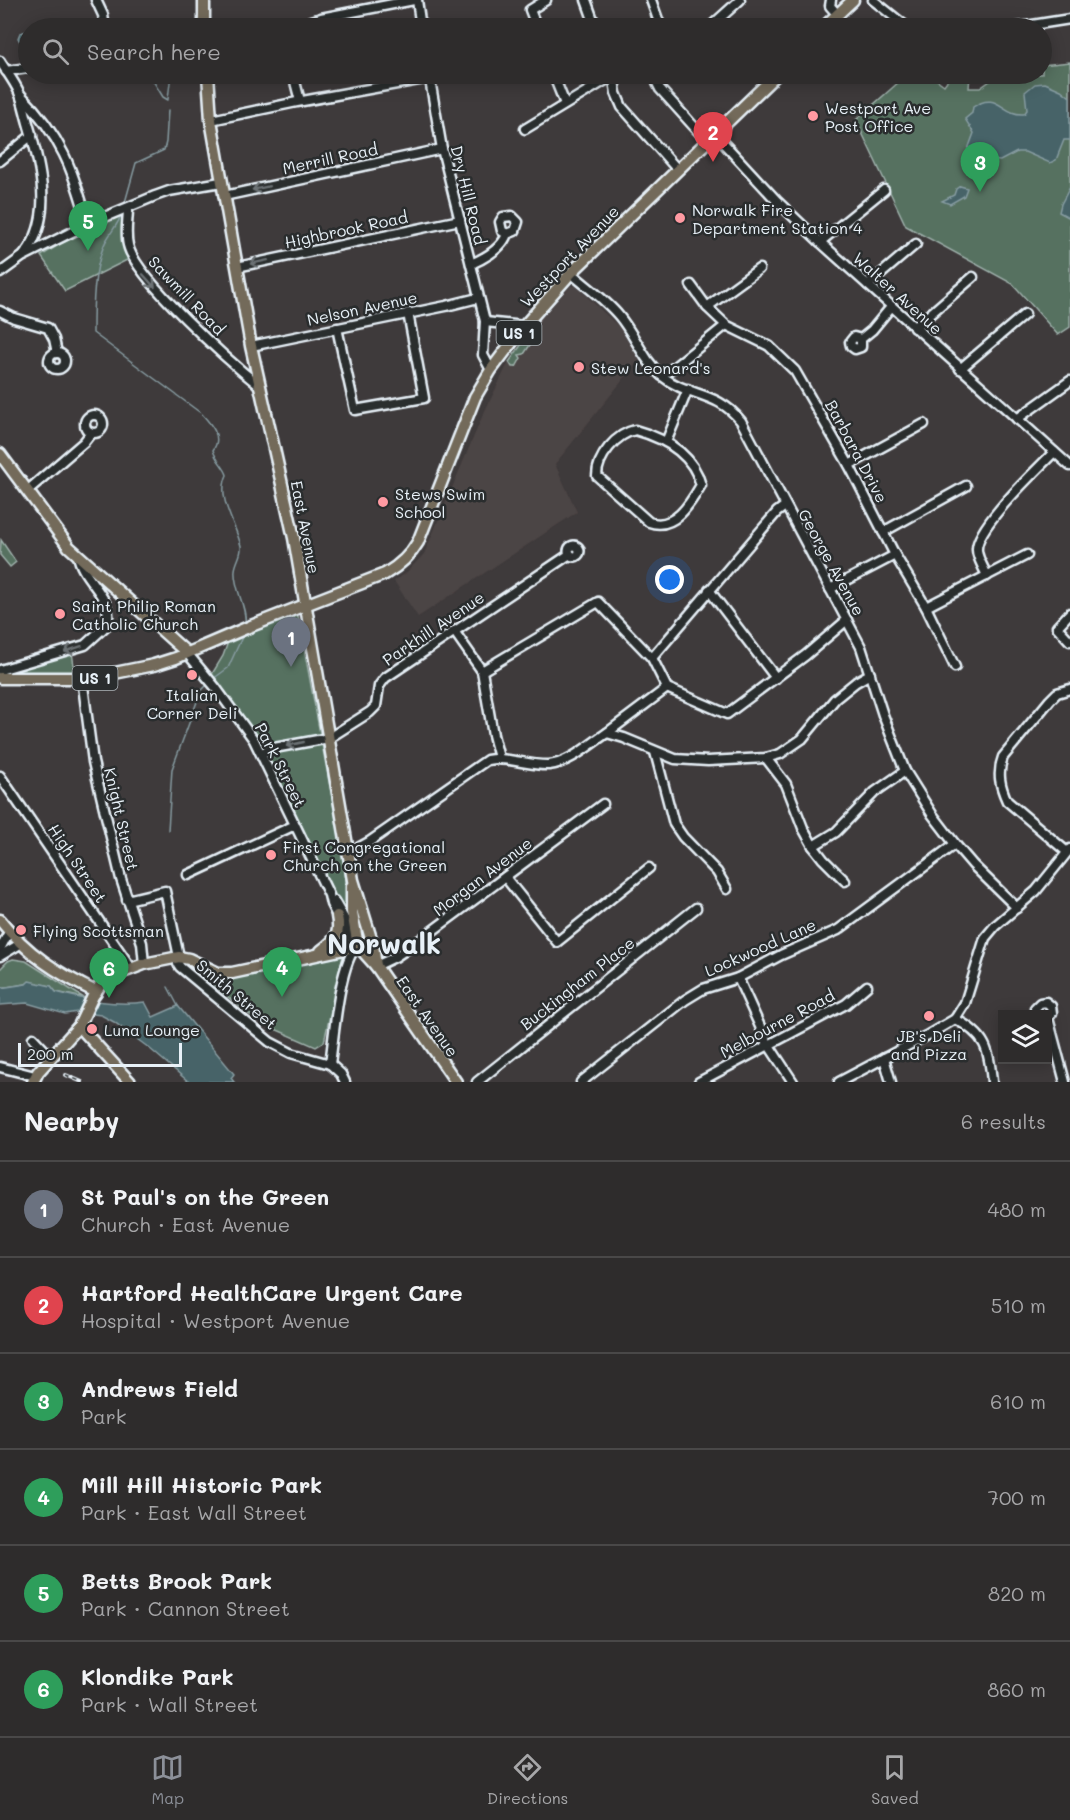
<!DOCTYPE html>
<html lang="en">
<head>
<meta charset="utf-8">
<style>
	:root { --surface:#2e2c2c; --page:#363434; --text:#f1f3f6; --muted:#a7a7a9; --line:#494848; --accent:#8c9099 }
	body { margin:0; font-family:Mali,sans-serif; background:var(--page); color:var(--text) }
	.controls { position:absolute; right:18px; bottom:18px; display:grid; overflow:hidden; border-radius:0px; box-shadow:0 3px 15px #0003 }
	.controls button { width:54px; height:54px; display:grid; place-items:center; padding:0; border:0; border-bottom:2px solid var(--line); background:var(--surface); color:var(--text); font:30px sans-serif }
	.scale { position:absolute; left:18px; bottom:15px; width:164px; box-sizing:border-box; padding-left:6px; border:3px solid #e8f1f8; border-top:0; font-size:16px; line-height:21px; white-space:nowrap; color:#e8f1f8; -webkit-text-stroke:4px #2a2d2e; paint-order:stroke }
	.you { position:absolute; left:670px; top:580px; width:21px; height:21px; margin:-15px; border:4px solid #fff; border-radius:50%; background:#1a73e8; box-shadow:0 0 0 9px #1a73e833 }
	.badge { display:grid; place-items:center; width:39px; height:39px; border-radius:50%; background:var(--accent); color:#fff; font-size:20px; font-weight:700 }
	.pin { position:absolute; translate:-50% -50px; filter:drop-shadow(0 2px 3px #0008) }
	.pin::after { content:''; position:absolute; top:32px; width:21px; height:18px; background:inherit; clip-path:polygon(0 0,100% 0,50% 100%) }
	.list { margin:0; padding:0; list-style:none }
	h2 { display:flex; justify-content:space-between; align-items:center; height:78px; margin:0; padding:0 24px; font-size:26px }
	h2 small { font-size:20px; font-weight:400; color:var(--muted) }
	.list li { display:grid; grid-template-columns:39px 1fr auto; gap:18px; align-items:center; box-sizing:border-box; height:96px; padding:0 24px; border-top:2px solid var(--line) }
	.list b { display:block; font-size:22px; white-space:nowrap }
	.list p { margin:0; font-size:20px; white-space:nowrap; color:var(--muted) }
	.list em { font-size:20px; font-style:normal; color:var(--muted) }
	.icon { flex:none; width:33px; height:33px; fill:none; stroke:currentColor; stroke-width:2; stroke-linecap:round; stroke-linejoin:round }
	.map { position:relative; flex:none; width:1070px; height:1082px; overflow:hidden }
	.search { position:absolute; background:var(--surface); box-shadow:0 3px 15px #0003; left:18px; right:18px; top:18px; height:66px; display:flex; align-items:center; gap:15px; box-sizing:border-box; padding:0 21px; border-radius:33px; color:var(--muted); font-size:22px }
	.sheet { height:654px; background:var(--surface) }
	nav { display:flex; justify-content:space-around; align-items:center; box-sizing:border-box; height:84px; border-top:2px solid var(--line); background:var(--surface); font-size:16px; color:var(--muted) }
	nav a { display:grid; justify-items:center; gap:3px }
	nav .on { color:var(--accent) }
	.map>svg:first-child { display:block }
</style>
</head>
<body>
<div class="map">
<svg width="1070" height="1082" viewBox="0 0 1070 1082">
	<rect width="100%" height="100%" fill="#3e3a3b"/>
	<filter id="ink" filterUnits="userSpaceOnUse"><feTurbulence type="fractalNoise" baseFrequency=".0167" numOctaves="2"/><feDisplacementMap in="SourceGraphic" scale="12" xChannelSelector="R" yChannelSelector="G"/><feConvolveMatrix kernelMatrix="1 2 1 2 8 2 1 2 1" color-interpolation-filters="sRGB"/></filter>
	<g filter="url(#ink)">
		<path fill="#4c4444" d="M571 286H576L620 328 639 360 555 464 577 512 418 617 394 581 405 574 424 554 482 417 518 343Z"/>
		<g fill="#567160" stroke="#9fb1ac" stroke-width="1.5">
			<path d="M1070 62V327L1058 335 1013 284 906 226 856 120 908 74H929L944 85 952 74H970L969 88H980L1000 74H1042V65Z"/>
			<path d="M120 216 125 220 131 258 65 291 41 256 60 244Z"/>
			<path d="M524 341 530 342V345L524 354 519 355 521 358 516 367H512L509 362Z"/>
			<path d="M1 540 16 562 10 567 0 555Z"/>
			<path d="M298 616 342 851 348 897 347 905 340 906 337 899 273 766 255 736 212 674 223 656 228 642 277 621Z"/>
			<path d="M72 652 75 673 5 672Z"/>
			<path d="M339 955 343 956 324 1042 316 1047 275 1029 250 1015 201 975 221 980Z"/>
			<path d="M13 959 26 961 84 998 56 992 51 986 29 982 26 984 0 988V969L8 961Z"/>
		</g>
		<g fill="#466468" stroke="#879ca2" stroke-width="1.5">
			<path d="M28 31V49L27 50 23 47 18 38 20 33Z"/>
			<path d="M1045 83 1061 90 1070 97V140H1064L1056 160 1050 163 1025 152H1017L1000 161 970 158 967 152 974 133 965 119 972 113 973 107C998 90 1002 116 1024 114L1027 110 1025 92 1035 84Z"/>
			<path d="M960 186 967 188 964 196 950 204 942 201 954 195 956 189Z"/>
			<path d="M1070 187V218L1059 212 1061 204Z"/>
			<path d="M29 981 51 986 56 992C86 1000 114 1006 145 1002L153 1017 178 1006 234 1074 231 1078 234 1082H189L149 1048 114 1022 101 1015 77 1012 65 1014 27 1003 0 1005V988L26 984Z"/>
		</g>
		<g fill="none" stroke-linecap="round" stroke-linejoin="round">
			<g stroke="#879ca2" stroke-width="1.5">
				<path d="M149 74 163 97 168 100"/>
				<path d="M168 99 171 74"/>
				<path d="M124 206 136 163 164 150 166 142 168 110"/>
				<path d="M122 213C118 226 109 233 104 245 93 273 93 304 93 333L202 414C211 424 223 437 213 450 216 461 225 467 227 475 216 498 236 524 241 546 242 555 236 561 235 570 233 587 248 609 245 624"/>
				<path d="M213 679 228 668 243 635"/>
				<path d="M168 830 172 769 201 691 208 684"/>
				<path d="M168 987 178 1006"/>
			</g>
			<defs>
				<g id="minor">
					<path d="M96 0 103 15 105 28"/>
					<path d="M417 0 421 28"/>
					<path d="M586 0 596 28"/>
					<path d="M651 0 661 28"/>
					<path d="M831 0 830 6 838 15"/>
					<path d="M873 0 908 28"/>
					<path d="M301 28 309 22 321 18 414 0"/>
					<path d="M537 28 530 10 546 0"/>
					<path d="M709 28 740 0"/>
					<path d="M1013 28 1070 19"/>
					<path d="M0 61C6 71 14 81 19 92 23 101 25 113 28 123 40 164 55 218 24 255"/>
					<path d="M6 71 28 68"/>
					<path d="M293 74 300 101"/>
					<path d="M429 74 442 149 485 321 483 355 491 370"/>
					<path d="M553 74 565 104"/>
					<path d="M613 74 616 93 622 107 677 169"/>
					<path d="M661 74 658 76 657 83 660 89 707 141"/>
					<path d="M20 94C61 136 73 169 88 224"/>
					<path d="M211 120 297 102 430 78"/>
					<path d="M525 129 614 75"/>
					<path d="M715 134 777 201 820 242 1070 466"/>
					<path d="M0 161 32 135"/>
					<path d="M224 196 442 149"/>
					<path d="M128 208C128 220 125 233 128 245 135 278 231 363 260 386"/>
					<path d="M820 242 884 190"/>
					<path d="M471 264C485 258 502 248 507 234L515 231 518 222 512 216 503 217 500 222 502 231 507 234"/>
					<path d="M237 267 460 220"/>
					<path d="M0 273 22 257 88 224 155 196 169 191 221 182"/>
					<path d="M571 273C587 287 606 300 619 316 635 335 643 360 662 376 689 398 716 390 741 421L861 647 883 715 905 771 932 814 955 844 973 865 1017 908"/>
					<path d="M691 285 707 307 726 325 769 346 795 371 849 465 895 555 926 607 955 667"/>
					<path d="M868 285 916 244"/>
					<path d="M707 307 759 269"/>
					<path d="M0 311 14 318 48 328 54 339 57 353"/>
					<path d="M485 322 524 326"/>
					<path d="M337 328 355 410 424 398 408 313"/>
					<path d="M914 328 973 277"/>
					<path d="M861 339 854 337 850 342 851 346 855 349 861 347V339L872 330 891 307"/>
					<path d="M251 346 446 306 478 298"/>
					<circle cx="57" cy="361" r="8"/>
					<path d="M960 369 1025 314"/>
					<path d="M661 375 673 368 726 325"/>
					<circle cx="94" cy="424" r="9"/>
					<path d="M1017 419 1070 381"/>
					<path d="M635 430C664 438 693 454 701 485 690 504 674 531 649 522L597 476C597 457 616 434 635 430Z"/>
					<path d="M666 442 688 389"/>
					<path d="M849 465 924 424"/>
					<path d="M27 491 84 442 91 433"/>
					<path d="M883 532 966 486"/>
					<circle cx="574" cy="551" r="5.5"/>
					<path d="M987 576C984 568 977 558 977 550 975 527 1037 470 1054 452"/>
					<path d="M830 589 895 555"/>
					<path d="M709 590 776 678"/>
					<path d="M926 607 1027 555"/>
					<path d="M1070 613 1057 627 1070 641"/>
					<path d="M454 631 482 671 493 735 499 758"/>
					<path d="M187 653 216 688 254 740 329 895 331 904 343 928 358 946"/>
					<path d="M652 658 777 512 785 506"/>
					<path d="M0 670 85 645 107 625C115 597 82 581 78 555"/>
					<path d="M482 671 598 602 652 658 667 688 727 714 806 655 847 620"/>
					<path d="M82 678 93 762 121 879 142 943 144 964"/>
					<path d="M607 733 667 688"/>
					<path d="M655 752 674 824 683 837 717 872 727 889"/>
					<path d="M261 753 274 748 329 738 370 712 376 706 379 686 385 678 570 554"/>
					<path d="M766 758 786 784 803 828 813 846 823 859 845 881"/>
					<path d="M0 776 131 968"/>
					<path d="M813 846 836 832 875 792 905 771"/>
					<path d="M1067 852 1007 801C1000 786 997 773 1003 757L1050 700 1057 693 1070 689"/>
					<path d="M349 853 369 842 487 760C508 756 528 766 549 765 570 763 590 744 607 733L624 738 675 759 708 761 766 758 780 754 802 739 835 699 856 682 870 674"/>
					<path d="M188 875 295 825"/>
					<path d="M505 877 557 942 649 868"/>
					<path d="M127 900 165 891 179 957 178 964 180 967 270 1042 291 1053 330 1064 341 1074 345 1082"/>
					<path d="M334 901 353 934"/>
					<path d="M0 949 9 932"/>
					<path d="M0 956 20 944"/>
					<path d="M376 966 395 957 420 940 603 804"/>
					<path d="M738 978 768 1044 793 1082"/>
					<path d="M1036 1014 1035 1008 1040 1003 1046 1002 1051 1006 1052 1013 1048 1018 1065 1082"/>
					<path d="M955 1019C986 1035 989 1049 992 1082"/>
					<path d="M33 1038 51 1057"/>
					<path d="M884 1058 891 1082"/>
					<path d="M330 1064C334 1037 339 963 357 946"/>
					<path d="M0 1067 35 1076"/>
					<path d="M477 1082 696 908"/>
					<path d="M581 1082 685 1000 703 989 738 978 781 955 838 930 955 844"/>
					<path d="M699 1082 846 1004 867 986"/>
					<path d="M839 1082 926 1036 955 1019 965 1003 985 938 995 926 1036 891 1070 849"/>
				</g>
				<g id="major">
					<path d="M204 0V28"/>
					<path d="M823 28 853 0"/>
					<path d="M208 74 211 120 251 346 294 538 353 880 373 945 376 966"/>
					<path d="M0 454 69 547 187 653"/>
					<path d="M0 678H90L154 665 176 658 251 626 385 574C399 566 410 556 418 542L475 397 491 370 524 326 571 273 777 74"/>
					<path d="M352 886V912L358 946 376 966 456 1082"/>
					<path d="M0 920C27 954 57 973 96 992"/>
					<path d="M321 951C335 940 341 935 337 916"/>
					<path d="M79 1026 130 1082"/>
					<path d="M33 1082 38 1072 79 1026 93 996 101 984 115 975 144 964 179 957 189 959 218 973H232L358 946"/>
				</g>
			</defs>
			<use href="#minor" stroke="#e8f1f8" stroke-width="13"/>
			<use href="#major" stroke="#e8f1f8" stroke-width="15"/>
			<use href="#minor" stroke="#2a2d2e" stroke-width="8"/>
			<use href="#major" stroke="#736b5a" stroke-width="10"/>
			<defs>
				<path id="rail" d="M66 1075 82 1082"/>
			</defs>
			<use href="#rail" stroke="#e8f1f8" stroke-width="4"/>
			<use href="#rail" stroke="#2a2d2e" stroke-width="1.5" stroke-dasharray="4.5" stroke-linecap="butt"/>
		</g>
		<defs><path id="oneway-shaft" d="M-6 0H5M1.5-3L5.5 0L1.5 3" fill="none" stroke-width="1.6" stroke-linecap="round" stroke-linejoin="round" transform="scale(1.5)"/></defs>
		<g stroke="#6c7275">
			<use href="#oneway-shaft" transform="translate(261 188) rotate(168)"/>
			<use href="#oneway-shaft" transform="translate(259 262) rotate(168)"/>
			<use href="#oneway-shaft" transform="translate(149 281) rotate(48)"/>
			<use href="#oneway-shaft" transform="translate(73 649) rotate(162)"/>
			<use href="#oneway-shaft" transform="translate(295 744) rotate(167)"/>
		</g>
	</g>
	<g fill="#ff9aa2" stroke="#2a2d2e" stroke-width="2">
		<circle cx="813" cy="116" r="6"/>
		<circle cx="680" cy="218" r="6"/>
		<circle cx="579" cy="367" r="6"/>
		<circle cx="383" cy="502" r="6"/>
		<circle cx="60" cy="614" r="6"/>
		<circle cx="192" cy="675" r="6"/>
		<circle cx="271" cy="855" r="6"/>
		<circle cx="21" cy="930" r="6"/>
		<circle cx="929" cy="1016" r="6"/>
		<circle cx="92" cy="1029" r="6"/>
	</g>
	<g text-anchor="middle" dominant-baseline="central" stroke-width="5" stroke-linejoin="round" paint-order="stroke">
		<g fill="#2a2d2e" stroke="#afb6bb" stroke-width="1.5">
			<rect x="496.5" y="321" width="45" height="24" rx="4.5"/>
			<rect x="72.5" y="666" width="45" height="24" rx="4.5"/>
		</g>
		<g font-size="15" font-weight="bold" fill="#e8f1f8">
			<text x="519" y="333">US 1</text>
			<text x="95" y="678">US 1</text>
		</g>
		<g font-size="16" fill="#e8f1f8" stroke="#2a2d2e" text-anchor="start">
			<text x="825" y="107">Westport Ave<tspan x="825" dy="18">Post Office</tspan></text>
			<text x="692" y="209">Norwalk Fire<tspan x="692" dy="18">Department Station 4</tspan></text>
			<text x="591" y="367">Stew Leonard's</text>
			<text x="395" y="493">Stews Swim<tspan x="395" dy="18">School</tspan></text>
			<text x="72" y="605">Saint Philip Roman<tspan x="72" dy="18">Catholic Church</tspan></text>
			<text x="192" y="694" text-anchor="middle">Italian<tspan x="192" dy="18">Corner Deli</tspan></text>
			<text x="283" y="846">First Congregational<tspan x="283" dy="18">Church on the Green</tspan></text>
			<text x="33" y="930">Flying Scottsman</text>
			<text x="104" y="1029">Luna Lounge</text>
			<text x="929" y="1035" text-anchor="middle">JB's Deli<tspan x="929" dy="18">and Pizza</tspan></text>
		</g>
		<g font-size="16" fill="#e8f1f8" stroke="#2a2d2e">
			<text transform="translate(330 158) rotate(-12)">Merrill Road</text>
			<text transform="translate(469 195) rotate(76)">Dry Hill Road</text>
			<text transform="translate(346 229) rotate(-12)">Highbrook Road</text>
			<text transform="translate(569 256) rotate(-46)">Westport Avenue</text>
			<text transform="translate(898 293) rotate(42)">Walter Avenue</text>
			<text transform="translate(187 295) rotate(46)">Sawmill Road</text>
			<text transform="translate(362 308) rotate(-12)">Nelson Avenue</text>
			<text transform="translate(857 451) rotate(62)">Barbara Drive</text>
			<text transform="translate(306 527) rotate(79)">East Avenue</text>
			<text transform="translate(832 562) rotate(61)">George Avenue</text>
			<text transform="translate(433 628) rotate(-34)">Parkhill Avenue</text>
			<text transform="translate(281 765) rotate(63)">Park Street</text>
			<text transform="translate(122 819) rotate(77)">Knight Street</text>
			<text transform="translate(78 863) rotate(56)">High Street</text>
			<text transform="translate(482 876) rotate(-37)">Morgan Avenue</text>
			<text transform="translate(760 947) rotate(-24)">Lockwood Lane</text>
			<text transform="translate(577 983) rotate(-38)">Buckingham Place</text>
			<text transform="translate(237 994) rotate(40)">Smith Street</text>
			<text transform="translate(428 1016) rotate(55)">East Avenue</text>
			<text transform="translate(777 1023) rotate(-28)">Melbourne Road</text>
		</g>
		<g font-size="28" font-weight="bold" fill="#e8f1f8" stroke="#2a2d2e">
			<text x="384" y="943">Norwalk</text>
		</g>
	</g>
</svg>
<div class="controls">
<button><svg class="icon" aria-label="layers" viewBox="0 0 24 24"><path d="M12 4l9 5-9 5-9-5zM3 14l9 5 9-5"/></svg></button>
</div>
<div class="scale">200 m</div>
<div class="you"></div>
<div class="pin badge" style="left:291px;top:667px;background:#6b7280">1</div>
<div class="pin badge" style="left:713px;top:162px;background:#e0444e">2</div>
<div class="pin badge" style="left:980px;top:192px;background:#2e9e5b">3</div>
<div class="pin badge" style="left:282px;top:997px;background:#2e9e5b">4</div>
<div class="pin badge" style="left:88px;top:251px;background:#2e9e5b">5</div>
<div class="pin badge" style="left:109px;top:998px;background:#2e9e5b">6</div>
<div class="search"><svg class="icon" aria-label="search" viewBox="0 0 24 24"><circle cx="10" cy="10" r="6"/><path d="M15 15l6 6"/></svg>Search here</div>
</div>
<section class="sheet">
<h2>Nearby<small>6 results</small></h2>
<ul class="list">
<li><span class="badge" style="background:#6b7280">1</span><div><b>St Paul's on the Green</b><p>Church · East Avenue</p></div><em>480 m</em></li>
<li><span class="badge" style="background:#e0444e">2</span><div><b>Hartford HealthCare Urgent Care</b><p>Hospital · Westport Avenue</p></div><em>510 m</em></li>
<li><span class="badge" style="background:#2e9e5b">3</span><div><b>Andrews Field</b><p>Park</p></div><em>610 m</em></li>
<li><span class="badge" style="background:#2e9e5b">4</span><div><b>Mill Hill Historic Park</b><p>Park · East Wall Street</p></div><em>700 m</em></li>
<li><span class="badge" style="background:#2e9e5b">5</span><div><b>Betts Brook Park</b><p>Park · Cannon Street</p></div><em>820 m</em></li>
<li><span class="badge" style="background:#2e9e5b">6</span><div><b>Klondike Park</b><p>Park · Wall Street</p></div><em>860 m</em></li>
</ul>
</section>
<nav>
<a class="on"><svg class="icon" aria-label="map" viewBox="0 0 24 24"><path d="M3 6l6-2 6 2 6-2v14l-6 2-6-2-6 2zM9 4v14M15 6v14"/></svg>Map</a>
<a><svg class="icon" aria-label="directions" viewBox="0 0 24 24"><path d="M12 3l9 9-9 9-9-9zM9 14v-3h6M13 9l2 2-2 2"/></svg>Directions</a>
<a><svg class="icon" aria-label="saved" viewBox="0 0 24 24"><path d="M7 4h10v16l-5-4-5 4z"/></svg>Saved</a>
</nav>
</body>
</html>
